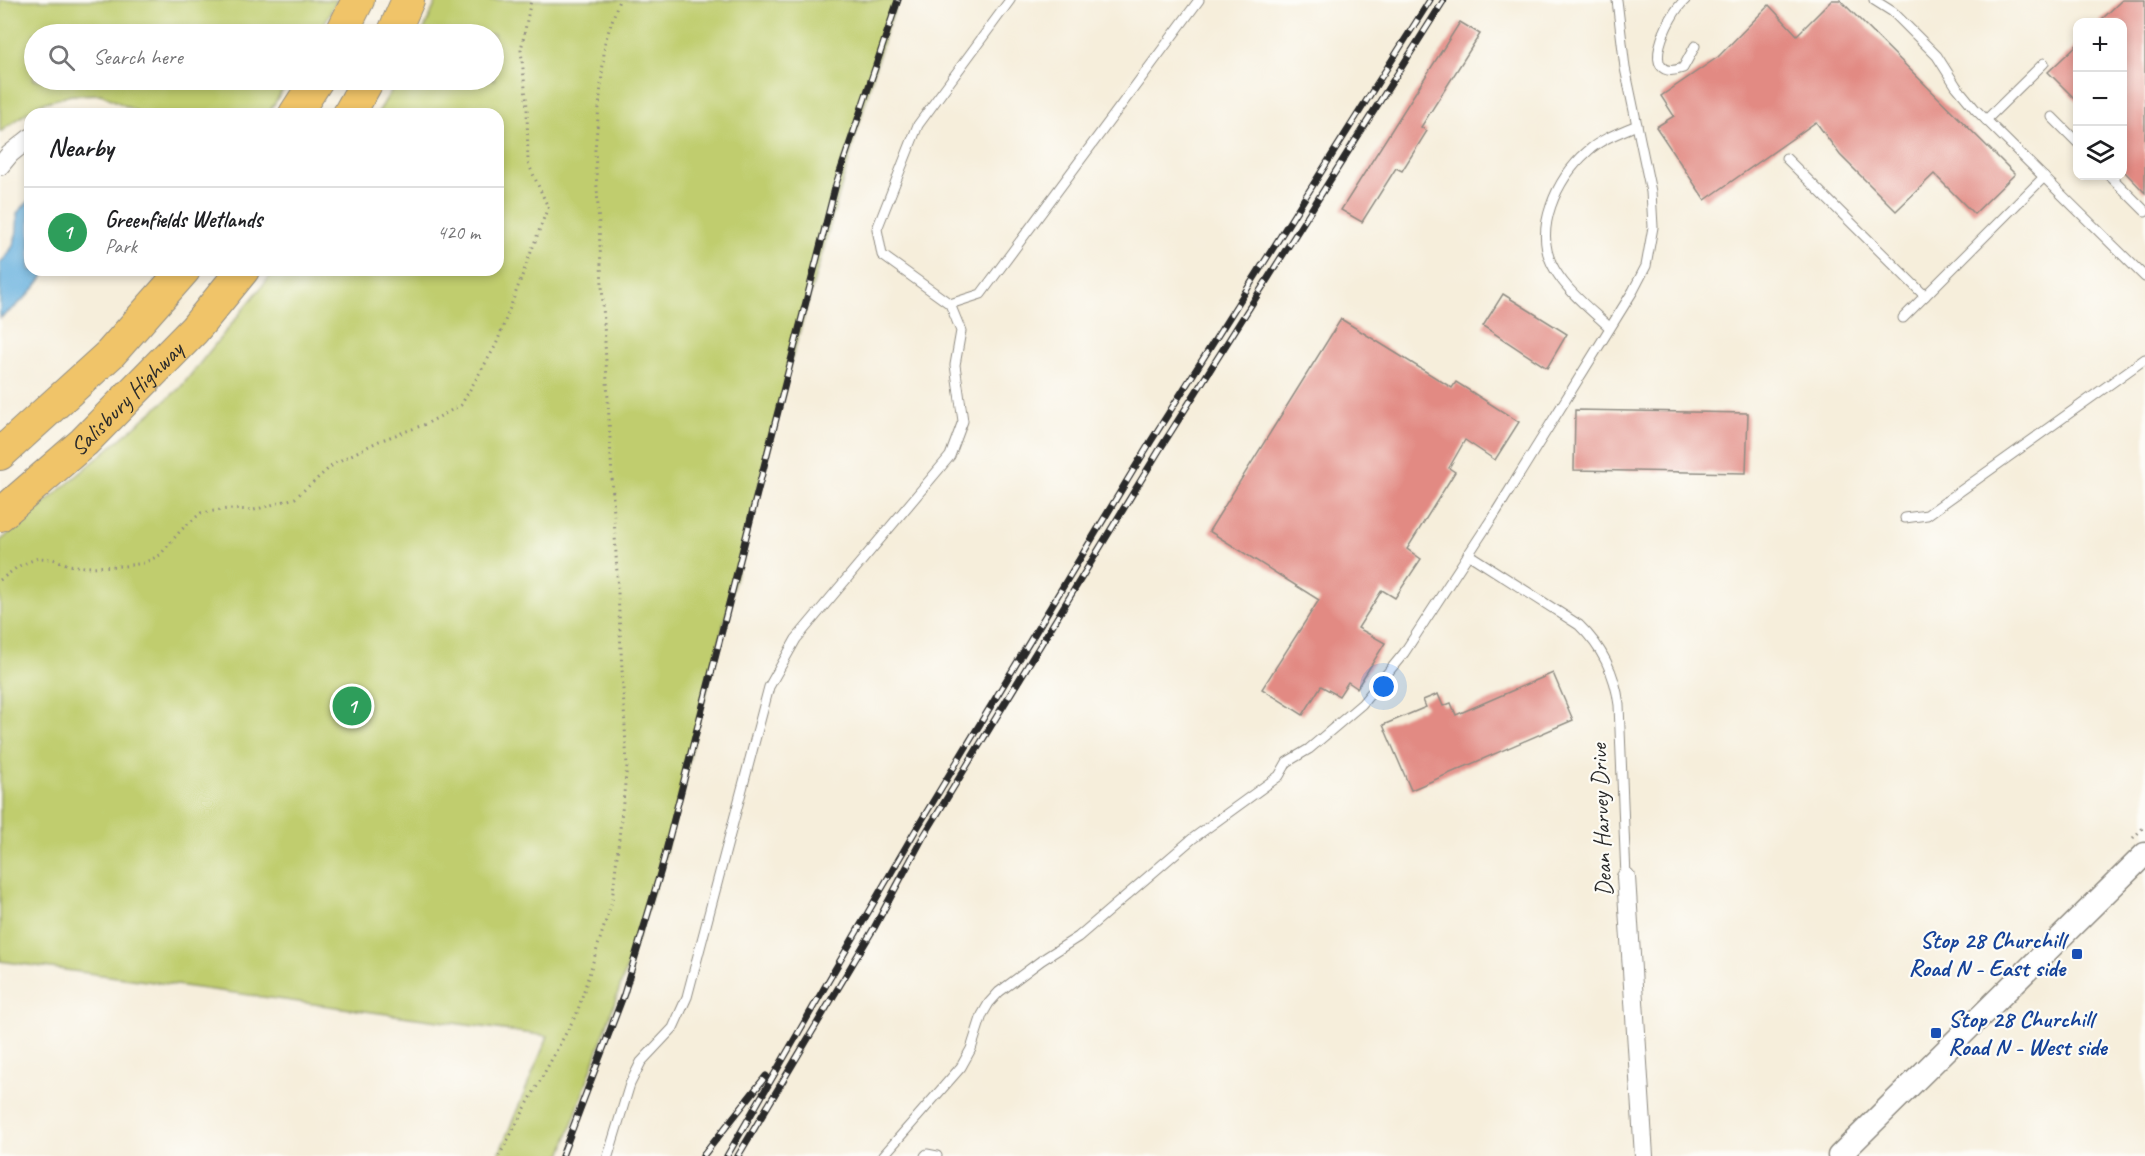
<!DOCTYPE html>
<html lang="en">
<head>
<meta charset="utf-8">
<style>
	:root { --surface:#fff; --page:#f6f6f6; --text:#202124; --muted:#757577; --line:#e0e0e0; --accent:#111827 }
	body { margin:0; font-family:Caveat,sans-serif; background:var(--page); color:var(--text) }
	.controls { position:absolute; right:18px; top:18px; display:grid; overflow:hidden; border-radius:12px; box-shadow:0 3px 9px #0003 }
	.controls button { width:54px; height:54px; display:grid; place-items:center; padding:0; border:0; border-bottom:2px solid var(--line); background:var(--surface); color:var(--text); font:30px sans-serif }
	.you { position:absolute; left:1384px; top:687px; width:21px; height:21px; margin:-15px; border:4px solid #fff; border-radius:50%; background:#1a73e8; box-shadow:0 0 0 9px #1a73e833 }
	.badge { display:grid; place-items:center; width:39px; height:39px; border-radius:50%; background:var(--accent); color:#fff; font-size:20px; font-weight:700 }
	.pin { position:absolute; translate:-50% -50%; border:3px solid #fff; box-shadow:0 2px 6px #0006 }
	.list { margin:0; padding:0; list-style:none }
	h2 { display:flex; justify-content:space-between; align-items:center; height:78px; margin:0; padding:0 24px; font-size:26px }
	h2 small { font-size:20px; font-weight:400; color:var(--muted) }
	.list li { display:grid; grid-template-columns:39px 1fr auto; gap:18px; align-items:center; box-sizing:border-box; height:90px; padding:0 24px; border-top:2px solid var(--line) }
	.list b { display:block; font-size:22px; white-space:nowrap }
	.list p { margin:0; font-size:20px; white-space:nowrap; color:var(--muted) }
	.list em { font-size:20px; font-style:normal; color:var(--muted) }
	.icon { flex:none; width:33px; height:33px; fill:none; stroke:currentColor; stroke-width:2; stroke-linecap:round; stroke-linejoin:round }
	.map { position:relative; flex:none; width:2145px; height:1156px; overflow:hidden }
	.search { position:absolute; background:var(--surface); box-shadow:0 3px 9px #0003; left:24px; top:24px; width:480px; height:66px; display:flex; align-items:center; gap:15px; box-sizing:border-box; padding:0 21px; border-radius:33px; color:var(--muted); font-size:22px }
	.panel { position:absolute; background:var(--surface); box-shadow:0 3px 9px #0003; left:24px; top:108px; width:480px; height:168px; border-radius:18px }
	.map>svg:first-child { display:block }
</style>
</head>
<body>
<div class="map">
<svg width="2145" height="1156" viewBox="0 0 2145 1156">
	<rect width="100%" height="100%" fill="#fdfcf7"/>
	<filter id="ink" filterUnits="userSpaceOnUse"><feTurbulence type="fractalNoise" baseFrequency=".0167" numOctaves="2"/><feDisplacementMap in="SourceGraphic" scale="12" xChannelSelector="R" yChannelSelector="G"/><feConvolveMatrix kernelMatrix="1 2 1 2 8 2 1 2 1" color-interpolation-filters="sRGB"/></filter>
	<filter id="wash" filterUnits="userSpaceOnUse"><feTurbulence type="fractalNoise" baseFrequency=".008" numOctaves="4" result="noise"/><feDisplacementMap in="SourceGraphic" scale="24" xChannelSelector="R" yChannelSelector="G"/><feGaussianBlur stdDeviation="1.35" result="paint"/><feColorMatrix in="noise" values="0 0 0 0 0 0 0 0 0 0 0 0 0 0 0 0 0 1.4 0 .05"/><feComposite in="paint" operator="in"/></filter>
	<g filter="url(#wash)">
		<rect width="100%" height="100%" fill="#f6eedb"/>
		<g fill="#c0cd6e" stroke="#767c4c" stroke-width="1.5">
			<path d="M0 0H337L323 26 315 34H34V80H289L268 114H142L101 94 71 95 39 104 0 132Z"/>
			<path d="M437 0H899L886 30 789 368 661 870 561 1156H498L548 1036 0 961V541L180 388 275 270H498V114H377L398 80H494V34H422Z"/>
		</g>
		<path fill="#66b0de" stroke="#486e84" stroke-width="1.5" d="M30 200V270H48C35 290 20 305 0 318V263C15 249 19 233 17 213Z"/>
		<g id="blocks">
			<g fill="#e28a83">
				<path d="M1832 0H1840L2015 174 1974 214 1934 174 1896 211 1840 155 1816 122 1705 200 1656 127 1674 116 1661 96 1718 57 1769 5 1797 35Z"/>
				<path d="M2122 0H2145V193L2123 170 2122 22H2099Z"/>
				<path d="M1460 22 1480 34 1421 127 1427 131 1402 171 1396 168 1362 222 1341 210Z"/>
				<path d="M2078 44V102L2048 72Z"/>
				<path d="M1503 294 1567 334 1547 368 1483 326Z"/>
				<path d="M1341 319 1452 388 1456 382 1519 422 1495 460 1465 440 1449 468 1455 472 1407 549 1421 559 1395 598 1382 590 1358 628 1385 643 1357 688 1348 682 1339 696 1321 686 1303 715 1262 689 1319 600 1209 531Z"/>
				<path d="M1575 410 1748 413 1746 473 1574 470Z"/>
				<path d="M1553 673 1573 720 1411 790 1383 725 1426 707 1423 700 1438 694 1443 706 1451 703 1456 715Z"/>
			</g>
		</g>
	</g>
	<g filter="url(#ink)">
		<use href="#blocks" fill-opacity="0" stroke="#908c83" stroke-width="1.5"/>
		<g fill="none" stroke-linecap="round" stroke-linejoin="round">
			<defs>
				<g id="service">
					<path d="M1010 0 918 125 877 229 882 255 950 304 981 294 1199 0"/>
					<path d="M1685 0C1668 14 1636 84 1683 68L1695 46"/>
					<path d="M1874 0 1893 12 1937 56 1956 86 1975 109 2145 277"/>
					<path d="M2052 117 2078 143"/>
					<path d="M1986 120 2044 63"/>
					<path d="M1786 158 1925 296"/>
					<path d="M2110 176 2145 211"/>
					<path d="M1903 318 2044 177"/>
					<path d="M1609 327C1590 309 1569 293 1555 270 1531 231 1557 178 1588 151 1601 139 1621 132 1637 125"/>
					<path d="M1905 518 1927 515 2145 359"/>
					<path d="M1468 554 1579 625C1602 647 1615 673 1619 705L1626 877"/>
					<path d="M608 1156 630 1084 641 1062 673 1028 687 997 769 687 796 639 950 456 963 421 955 365 961 331 950 304"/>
					<path d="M883 1156 961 1067 971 1049 982 1015 989 1003 999 992 1042 960 1078 937 1192 839 1279 776 1287 762 1309 749 1362 704 1404 653 1496 512 1633 291 1646 266 1653 227 1651 192 1625 68 1617 0"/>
					<path d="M925 1156 927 1154 937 1156"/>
				</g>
				<g id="minor">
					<path d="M0 166 10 154 30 138"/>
					<path d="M1626 877 1644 1156"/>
				</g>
				<path id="tertiary" d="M1839 1156 2145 854"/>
				<g id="motorway">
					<path d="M341 34 358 0"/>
					<path d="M393 34 408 0"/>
					<path d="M295 114 317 80"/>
					<path d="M349 114 368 80"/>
					<path d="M0 454 110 354 184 270"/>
					<path id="s1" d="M0 515 84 442 194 330 243 270"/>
				</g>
			</defs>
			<use href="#service" stroke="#908c83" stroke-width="11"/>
			<use href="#minor" stroke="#908c83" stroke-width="20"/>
			<use href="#tertiary" stroke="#908c83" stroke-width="25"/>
			<use href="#motorway" stroke="#908c83" stroke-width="34"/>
			<g stroke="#908c83" stroke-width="3" stroke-dasharray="1.5 4.5" stroke-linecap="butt">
				<path d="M0 580 19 566 38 558 53 559 69 565 85 567 124 566 144 563 160 555 181 530 201 513 227 509 254 510 295 498 335 463 379 441 426 424 461 405 496 345 548 207 528 163 527 107 521 50 531 0"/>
				<path d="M2133 838 2145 826"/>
				<path d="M499 1156 577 1013 612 901 627 766 595 150 605 42 619 0"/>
			</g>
			<use href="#service" stroke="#fff" stroke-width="9"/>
			<use href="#minor" stroke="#fff" stroke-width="18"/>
			<use href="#tertiary" stroke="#fff" stroke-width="22"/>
			<use href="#motorway" stroke="#f0c469" stroke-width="32"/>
			<defs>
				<g id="rail">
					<path d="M562 1156 624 994 661 870 836 184 898 0"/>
					<path d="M703 1156 766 1076"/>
					<path d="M727 1156 914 833 1151 441 1430 0"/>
					<path d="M738 1156 874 928 922 839 1160 449 1444 0"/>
				</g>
			</defs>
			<use href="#rail" stroke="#2b2b2b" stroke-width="7"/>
			<use href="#rail" stroke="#fdfcf7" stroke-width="4.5" stroke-dasharray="14" stroke-linecap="butt"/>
		</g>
	</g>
	<g fill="#1a4fb4" stroke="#fdfcf7" stroke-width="2">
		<rect x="2071" y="948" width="12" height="12" rx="3"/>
		<rect x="1930" y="1027" width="12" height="12" rx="3"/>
	</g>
	<g text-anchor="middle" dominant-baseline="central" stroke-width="4.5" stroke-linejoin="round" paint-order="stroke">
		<g font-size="24" fill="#2b2b2b" stroke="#fdfcf7">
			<text stroke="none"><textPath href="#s1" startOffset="172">Salisbury Highway</textPath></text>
			<text transform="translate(1601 820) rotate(-92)">Dean Harvey Drive</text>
		</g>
		<g font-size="24" font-weight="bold" fill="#164399" stroke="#fdfcf7" text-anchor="end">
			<text x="2065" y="940">Stop 28 Churchill<tspan x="2065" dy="28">Road N - East side</tspan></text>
			<text x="1948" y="1019" text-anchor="start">Stop 28 Churchill<tspan x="1948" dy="28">Road N - West side</tspan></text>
		</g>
	</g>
</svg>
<div class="controls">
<button>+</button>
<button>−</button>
<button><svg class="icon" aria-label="layers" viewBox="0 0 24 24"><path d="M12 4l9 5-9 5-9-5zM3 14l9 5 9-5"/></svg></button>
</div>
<div class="you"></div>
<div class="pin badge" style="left:352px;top:706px;background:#2e9e5b">1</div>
<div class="search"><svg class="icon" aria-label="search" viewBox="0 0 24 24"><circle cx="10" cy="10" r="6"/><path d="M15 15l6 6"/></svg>Search here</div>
<section class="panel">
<h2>Nearby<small></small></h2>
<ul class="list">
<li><span class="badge" style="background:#2e9e5b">1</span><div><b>Greenfields Wetlands</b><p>Park</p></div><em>420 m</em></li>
</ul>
</section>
</div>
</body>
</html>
